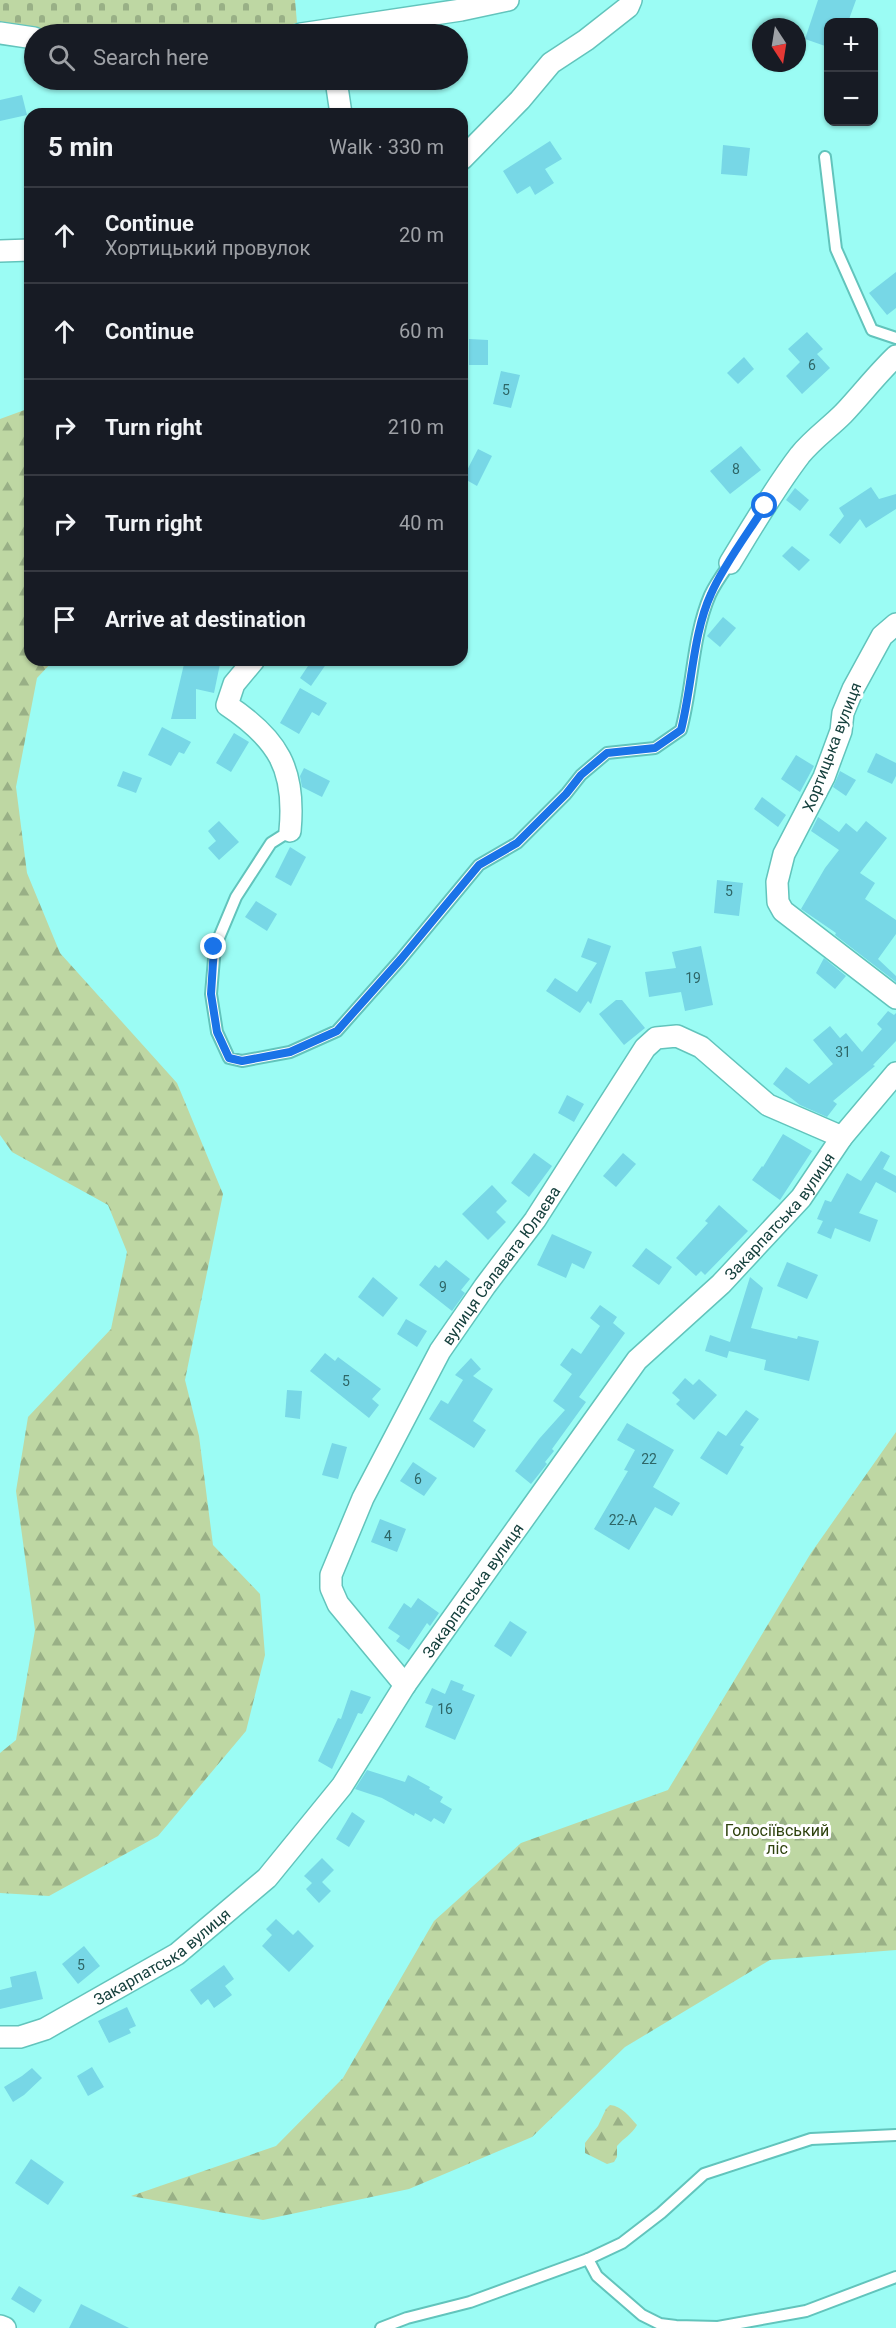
<!DOCTYPE html>
<html lang="en">
<head>
<meta charset="utf-8">
<style>
	:root { --surface:#171b24; --page:#242831; --text:#f1f3f6; --muted:#9ea1a6; --line:#363941 }
	body { margin:0; font-family:Roboto,sans-serif; background:var(--page); color:var(--text) }
	.controls { position:absolute; right:18px; top:18px; display:grid; overflow:hidden; border-radius:12px; box-shadow:0 2px 4px #0004 }
	.controls button { width:54px; height:54px; display:grid; place-items:center; padding:0; border:0; border-bottom:2px solid var(--line); background:var(--surface); color:var(--text); font:30px sans-serif }
	.compass { position:absolute; left:752px; top:18px; width:54px; height:54px; border-radius:50%; background:var(--surface); box-shadow:0 2px 4px #0004; rotate:168deg }
	.stop { position:absolute; width:18px; height:18px; margin:-14px; border:4px solid #1a73e8; border-radius:50%; background:#fff }
	.stop.end { background:#1a73e8; border-color:#fff; box-shadow:0 2px 6px #0008 }
	.list { margin:0; padding:0; list-style:none }
	h2 { display:flex; justify-content:space-between; align-items:center; height:78px; margin:0; padding:0 24px; font-size:26px }
	h2 small { font-size:20px; font-weight:400; color:var(--muted) }
	.list li { display:grid; grid-template-columns:39px 1fr auto; gap:18px; align-items:center; box-sizing:border-box; height:96px; padding:0 24px; border-top:2px solid var(--line) }
	.list b { display:block; font-size:22px; white-space:nowrap }
	.list p { margin:0; font-size:20px; white-space:nowrap; color:var(--muted) }
	.list em { font-size:20px; font-style:normal; color:var(--muted) }
	.icon { flex:none; width:33px; height:33px; fill:none; stroke:currentColor; stroke-width:2; stroke-linecap:round; stroke-linejoin:round }
	.map { position:relative; flex:none; width:896px; height:2328px; overflow:hidden }
	.search { position:absolute; background:var(--surface); box-shadow:0 2px 4px #0004; left:24px; top:24px; width:444px; height:66px; display:flex; align-items:center; gap:15px; box-sizing:border-box; padding:0 21px; border-radius:33px; color:var(--muted); font-size:22px }
	.panel { position:absolute; background:var(--surface); box-shadow:0 2px 4px #0004; left:24px; top:108px; width:444px; height:558px; border-radius:18px }
	.map>svg:first-child { display:block }
</style>
</head>
<body>
<div class="map">
<svg width="896" height="2328" viewBox="0 0 896 2328">
	<defs>
		<pattern id="forest-firs" width="22" height="20" patternUnits="userSpaceOnUse" patternTransform="scale(1.5)"><rect width="22" height="20" fill="#bed7a3"/><path d="M5 1l3.5 6h-7zM16 11l3.5 6h-7z" fill="#99b086"/></pattern>
		<pattern id="cemetery-stones" width="16" height="16" patternUnits="userSpaceOnUse" patternTransform="scale(1.5)"><rect width="16" height="16" fill="#bed7a3"/><path d="M2 7V4a2 2 0 0 1 4 0v3zM10 15v-3a2 2 0 0 1 4 0v3z" fill="#99b086"/></pattern>
	</defs>
	<rect width="100%" height="100%" fill="#9bfcf4"/>
	<g fill="url(#forest-firs)">
		<path d="M30 408V660H54L37 678 16 787 27 873 60 953 177 1083 223 1194 185 1380 199 1436 213 1545 260 1594 265 1655 246 1731 158 1836 49 1896 0 1893V1753L16 1740 35 1630 16 1491 28 1417 111 1329 127 1252 108 1205 12 1152 0 1135V419Z"/>
		<path d="M896 1432V1950L770 1960 625 2047 532 2137 409 2189 263 2220 131 2196 276 2146 343 2078 434 1921 521 1843 668 1790 811 1553Z"/>
		<path d="M610 2105C622 2106 630 2117 637 2125 632 2134 624 2138 617 2146V2157L614 2162 607 2164 585 2153V2143L598 2126 606 2109Z"/>
	</g>
	<path fill="url(#cemetery-stones)" d="M0 0H295L297 23 253 34 83 33 0 24Z"/>
	<g fill="#77d7e6">
		<path d="M818 0H856L848 22H828V47L805 39Z"/>
		<path d="M22 95 27 115 0 121V100Z"/>
		<path d="M550 141 562 159 545 169 554 183 535 195 530 186 517 194 503 171Z"/>
		<path d="M723 145 750 148 747 176 721 174Z"/>
		<path d="M896 272V308L887 315 869 293Z"/>
		<path d="M807 332 823 349 817 354 830 368 802 394 786 376 800 362 788 349Z"/>
		<path d="M469 339 488 340V365H469Z"/>
		<path d="M744 357 754 369 738 384 727 373Z"/>
		<path d="M501 371 520 375 511 408 493 404Z"/>
		<path d="M741 446 761 470 730 494 710 471Z"/>
		<path d="M478 449 492 456 477 486 463 478Z"/>
		<path d="M871 487 879 499 896 494V509L866 528 860 519 840 544 829 535 844 516 839 508Z"/>
		<path d="M795 488 809 500 800 511 786 500Z"/>
		<path d="M792 546 810 560 799 571 782 556Z"/>
		<path d="M723 617 736 628 720 647 707 636Z"/>
		<path d="M185 660H202L220 664 214 693 196 689V719H171Z"/>
		<path d="M312 660H329L311 686 300 678Z"/>
		<path d="M300 688 327 703 319 716 312 712 299 734 280 723Z"/>
		<path d="M162 727 191 742 184 754 179 752 171 766 148 755Z"/>
		<path d="M234 733 249 742 231 772 216 763Z"/>
		<path d="M876 753 896 763V776L892 784 867 772Z"/>
		<path d="M796 755 814 766 800 792 781 779Z"/>
		<path d="M304 768 330 781 322 797 302 787 300 776Z"/>
		<path d="M123 771 142 778 136 793 117 786Z"/>
		<path d="M840 771 856 780 846 796 833 787Z"/>
		<path d="M762 797 786 815 778 827 754 809Z"/>
		<path d="M818 817 839 832 846 823 857 832 866 821 887 838 860 873 875 883 865 899 896 920V934L878 959 896 976V982L835 935 836 933 801 909 825 868 839 850 811 831Z"/>
		<path d="M219 821 239 842 219 860 208 848 216 841 208 831Z"/>
		<path d="M290 847 306 857 291 886 275 877Z"/>
		<path d="M717 880 743 883 739 916 714 913Z"/>
		<path d="M256 901 277 914 267 931 245 917Z"/>
		<path d="M588 938 611 946 591 1004 588 1001 580 1013 546 991 555 978 577 992 597 963 581 957Z"/>
		<path d="M701 946 713 1005 685 1011 681 992 649 997 645 972 676 968 672 952Z"/>
		<path d="M824 958 846 976 835 989 816 973Z"/>
		<path d="M616 1000H622L645 1028 624 1045 599 1014Z"/>
		<path d="M888 1011 894 1015 896 1013V1041L873 1065 875 1066 833 1101 837 1104 827 1117 800 1105 773 1084 786 1067 809 1084 833 1064 813 1040 830 1026 840 1038 846 1033 862 1052 882 1029 877 1024Z"/>
		<path d="M567 1095 584 1104 574 1122 558 1113Z"/>
		<path d="M783 1134 812 1151 780 1200 752 1180 762 1166 763 1167Z"/>
		<path d="M881 1151 890 1156 883 1169 896 1176V1193L876 1182 859 1213 878 1220 870 1242 835 1228 831 1239 817 1233 823 1221 817 1219 825 1200 831 1202 847 1173 861 1181Z"/>
		<path d="M534 1153 552 1166 529 1197 511 1183Z"/>
		<path d="M623 1153 636 1164 616 1187 603 1176Z"/>
		<path d="M492 1185 507 1201 496 1212 506 1222 488 1240 462 1214Z"/>
		<path d="M719 1205 748 1231 705 1275 701 1271 696 1276 676 1258 708 1223 705 1221Z"/>
		<path d="M552 1234 592 1252 584 1269 572 1263 566 1278 537 1265Z"/>
		<path d="M646 1248 672 1267 659 1285 632 1266Z"/>
		<path d="M446 1260 470 1279 461 1290 465 1293 452 1311 419 1285 435 1265 439 1268Z"/>
		<path d="M787 1262 818 1275 807 1299 777 1286Z"/>
		<path d="M373 1277 398 1298 383 1317 358 1297Z"/>
		<path d="M750 1277 763 1288 751 1328 797 1339 798 1336 819 1341 809 1381 764 1370 766 1360 729 1351 727 1358 705 1351 710 1335 730 1342Z"/>
		<path d="M600 1305 617 1317 613 1323 625 1333 579 1397 586 1402 552 1449 554 1451 545 1462 547 1464 531 1484 515 1471 539 1439 565 1410 553 1401 572 1374 560 1365 572 1348 581 1354 600 1326 590 1318Z"/>
		<path d="M406 1319 427 1331 417 1347 397 1334Z"/>
		<path d="M325 1353 335 1361 338 1357 381 1389 372 1399 379 1405 369 1418 310 1371Z"/>
		<path d="M471 1358 481 1369 473 1376 493 1389 473 1421 486 1430 474 1448 429 1419 441 1400 448 1404 463 1380 455 1375Z"/>
		<path d="M685 1378 693 1385 699 1379 717 1395 694 1420 676 1404 680 1400 672 1393Z"/>
		<path d="M287 1390 302 1391 300 1419 285 1417Z"/>
		<path d="M746 1410 759 1419 740 1445 744 1447 727 1475 700 1458 718 1431 726 1436Z"/>
		<path d="M627 1423 674 1450 653 1487 680 1503 672 1516 655 1507 629 1550 594 1529 628 1471 624 1470 635 1450 617 1440Z"/>
		<path d="M332 1443 347 1447 338 1479 322 1475Z"/>
		<path d="M413 1462 437 1478 424 1496 400 1481Z"/>
		<path d="M380 1519 406 1529 397 1552 371 1542Z"/>
		<path d="M418 1598 439 1613 430 1626 427 1623 409 1650 396 1641 400 1636 388 1628 404 1603 411 1608Z"/>
		<path d="M510 1621 527 1632 511 1657 494 1646Z"/>
		<path d="M451 1680 464 1685 462 1690 475 1695 455 1740 425 1727 433 1706 425 1703 432 1688 445 1694Z"/>
		<path d="M351 1690 371 1697 362 1714 358 1713 332 1769 318 1761 338 1718 341 1719Z"/>
		<path d="M367 1770 405 1782 408 1775 430 1787 429 1789 443 1797 440 1802 452 1809 444 1824 434 1818 431 1822 415 1813 414 1816 382 1798 355 1789Z"/>
		<path d="M352 1812 365 1821 349 1847 336 1839Z"/>
		<path d="M322 1858 334 1870 322 1882 331 1891 319 1903 306 1889 312 1883 304 1876Z"/>
		<path d="M276 1919 293 1935 298 1930 314 1946 289 1972 262 1946 272 1935 266 1929Z"/>
		<path d="M84 1946 100 1966 78 1984 62 1964Z"/>
		<path d="M224 1965 234 1979 225 1986 232 1995 214 2008 208 1999 201 2005 190 1990Z"/>
		<path d="M36 1971 43 1999 0 2009V1990L12 1987 10 1977Z"/>
		<path d="M127 2007 136 2026 129 2029 131 2033 109 2043 98 2021Z"/>
		<path d="M92 2067 104 2087 88 2096 77 2076Z"/>
		<path d="M32 2068 42 2078 24 2095 13 2102 4 2087 22 2076Z"/>
		<path d="M31 2159 64 2182 48 2205 15 2183Z"/>
		<path d="M19 2286 42 2300 34 2313 11 2299Z"/>
		<path d="M81 2304 129 2328H69Z"/>
	</g>
	<g fill="none" stroke-linecap="round" stroke-linejoin="round">
		<defs>
			<g id="service">
				<path d="M825 157 836 249 872 330 896 338"/>
				<path d="M290 831 271 843 236 897 215 947 211 994 217 1032 229 1058 242 1061 290 1052 337 1031 401 959 479 865 517 843 566 794 581 775 607 753 655 748 681 730C693 686 692 637 710 595 715 584 723 573 730 563"/>
				<path d="M588 2259 597 2276 642 2315 660 2324 676 2326 718 2327 806 2311 896 2277"/>
				<path d="M381 2328 407 2318 470 2302 588 2259 622 2243 661 2213 704 2174 811 2139 896 2135"/>
			</g>
			<g id="minor">
				<path d="M0 33 34 38"/>
				<path d="M301 34 461 10 508 0"/>
				<path d="M336 80 341 114"/>
				<path d="M462 159 520 100 551 63 586 40 628 7 631 0"/>
				<path d="M0 251 30 250"/>
				<path d="M730 563C752 527 774 489 800 455 813 439 829 428 843 414 861 395 877 374 896 356"/>
				<path d="M896 624 882 636 853 689 843 713 841 731 824 777 784 854 777 882 778 902 783 911 896 998"/>
				<path d="M254 660 234 684 227 705C278 739 296 769 290 831"/>
				<path id="s1" d="M405 1685 338 1604 331 1588V1575L363 1498 440 1351 485 1286 535 1220 645 1048 656 1038 677 1036 701 1047 768 1105 842 1137"/>
				<path id="s2" d="M0 2037H20L45 2029 177 1954 267 1878 342 1786 405 1685 637 1360 721 1284 801 1198 842 1137 896 1073"/>
				<path d="M0 2326 5 2328"/>
			</g>
		</defs>
		<use href="#service" stroke="#62c4bc" stroke-width="14"/>
		<use href="#minor" stroke="#62c4bc" stroke-width="24"/>
		<use href="#service" stroke="#fff" stroke-width="10"/>
		<use href="#minor" stroke="#fff" stroke-width="21"/>
	</g>
	<g fill="none" stroke-linecap="round" stroke-linejoin="round">
		<path stroke="#1a73e8" stroke-width="8" d="M214 947 211 994 217 1032 229 1058 242 1061 290 1052 337 1031 401 959 479 865 517 843 566 794 581 775 607 753 655 748 681 730C692 687 693 633 711 594 723 566 748 533 765 506"/>
	</g>
	<g text-anchor="middle" dominant-baseline="central" stroke-width="6" stroke-linejoin="round" paint-order="stroke">
		<g font-size="14" fill="#2e6667">
			<text x="812" y="365">6</text>
			<text x="506" y="390">5</text>
			<text x="736" y="469">8</text>
			<text x="729" y="891">5</text>
			<text x="693" y="978">19</text>
			<text x="843" y="1052">31</text>
			<text x="443" y="1287">9</text>
			<text x="346" y="1381">5</text>
			<text x="649" y="1459">22</text>
			<text x="418" y="1479">6</text>
			<text x="623" y="1520">22-А</text>
			<text x="388" y="1536">4</text>
			<text x="445" y="1709">16</text>
			<text x="81" y="1965">5</text>
		</g>
		<g font-size="16" fill="#16403d" stroke="#fff">
			<text transform="translate(832 747) rotate(-69)">Хортицька вулиця</text>
			<text stroke="none"><textPath href="#s2" startOffset="1156">Закарпатська вулиця</textPath></text>
			<text stroke="none"><textPath href="#s1" startOffset="490">вулиця Салавата Юлаєва</textPath></text>
			<text stroke="none"><textPath href="#s2" startOffset="670">Закарпатська вулиця</textPath></text>
			<text stroke="none"><textPath href="#s2" startOffset="184">Закарпатська вулиця</textPath></text>
		</g>
		<g font-size="16" fill="#2e420d" stroke="#fff">
			<text x="777" y="1830">Голосіївський<tspan x="777" dy="18">ліс</tspan></text>
		</g>
	</g>
</svg>
<div class="controls">
<button>+</button>
<button>−</button>
</div>
<svg class="compass" viewBox="-18 -18 36 36"><path d="M0-13l5 13h-10z" fill="#e53935"/><path d="M0 13l5-13h-10z" fill="#9ea1a6"/></svg>
<div class="stop" style="left:765px;top:506px"></div>
<div class="stop end" style="left:214px;top:947px"></div>
<div class="search"><svg class="icon" aria-label="search" viewBox="0 0 24 24"><circle cx="10" cy="10" r="6"/><path d="M15 15l6 6"/></svg>Search here</div>
<section class="panel">
<h2>5 min<small>Walk · 330 m</small></h2>
<ul class="list">
<li><svg class="icon" aria-label="ahead" viewBox="0 0 24 24"><path d="M12 20V5M6 11l6-6 6 6"/></svg><div><b>Continue</b><p>Хортицький провулок</p></div><em>20 m</em></li>
<li><svg class="icon" aria-label="ahead" viewBox="0 0 24 24"><path d="M12 20V5M6 11l6-6 6 6"/></svg><div><b>Continue</b></div><em>60 m</em></li>
<li><svg class="icon" aria-label="right" viewBox="0 0 24 24"><path d="M7 20v-9h11M14 6l5 5-5 5"/></svg><div><b>Turn right</b></div><em>210 m</em></li>
<li><svg class="icon" aria-label="right" viewBox="0 0 24 24"><path d="M7 20v-9h11M14 6l5 5-5 5"/></svg><div><b>Turn right</b></div><em>40 m</em></li>
<li><svg class="icon" aria-label="arrive" viewBox="0 0 24 24"><path d="M6 21V4h12l-3 4 3 4H6"/></svg><div><b>Arrive at destination</b></div></li>
</ul>
</section>
</div>
</body>
</html>
